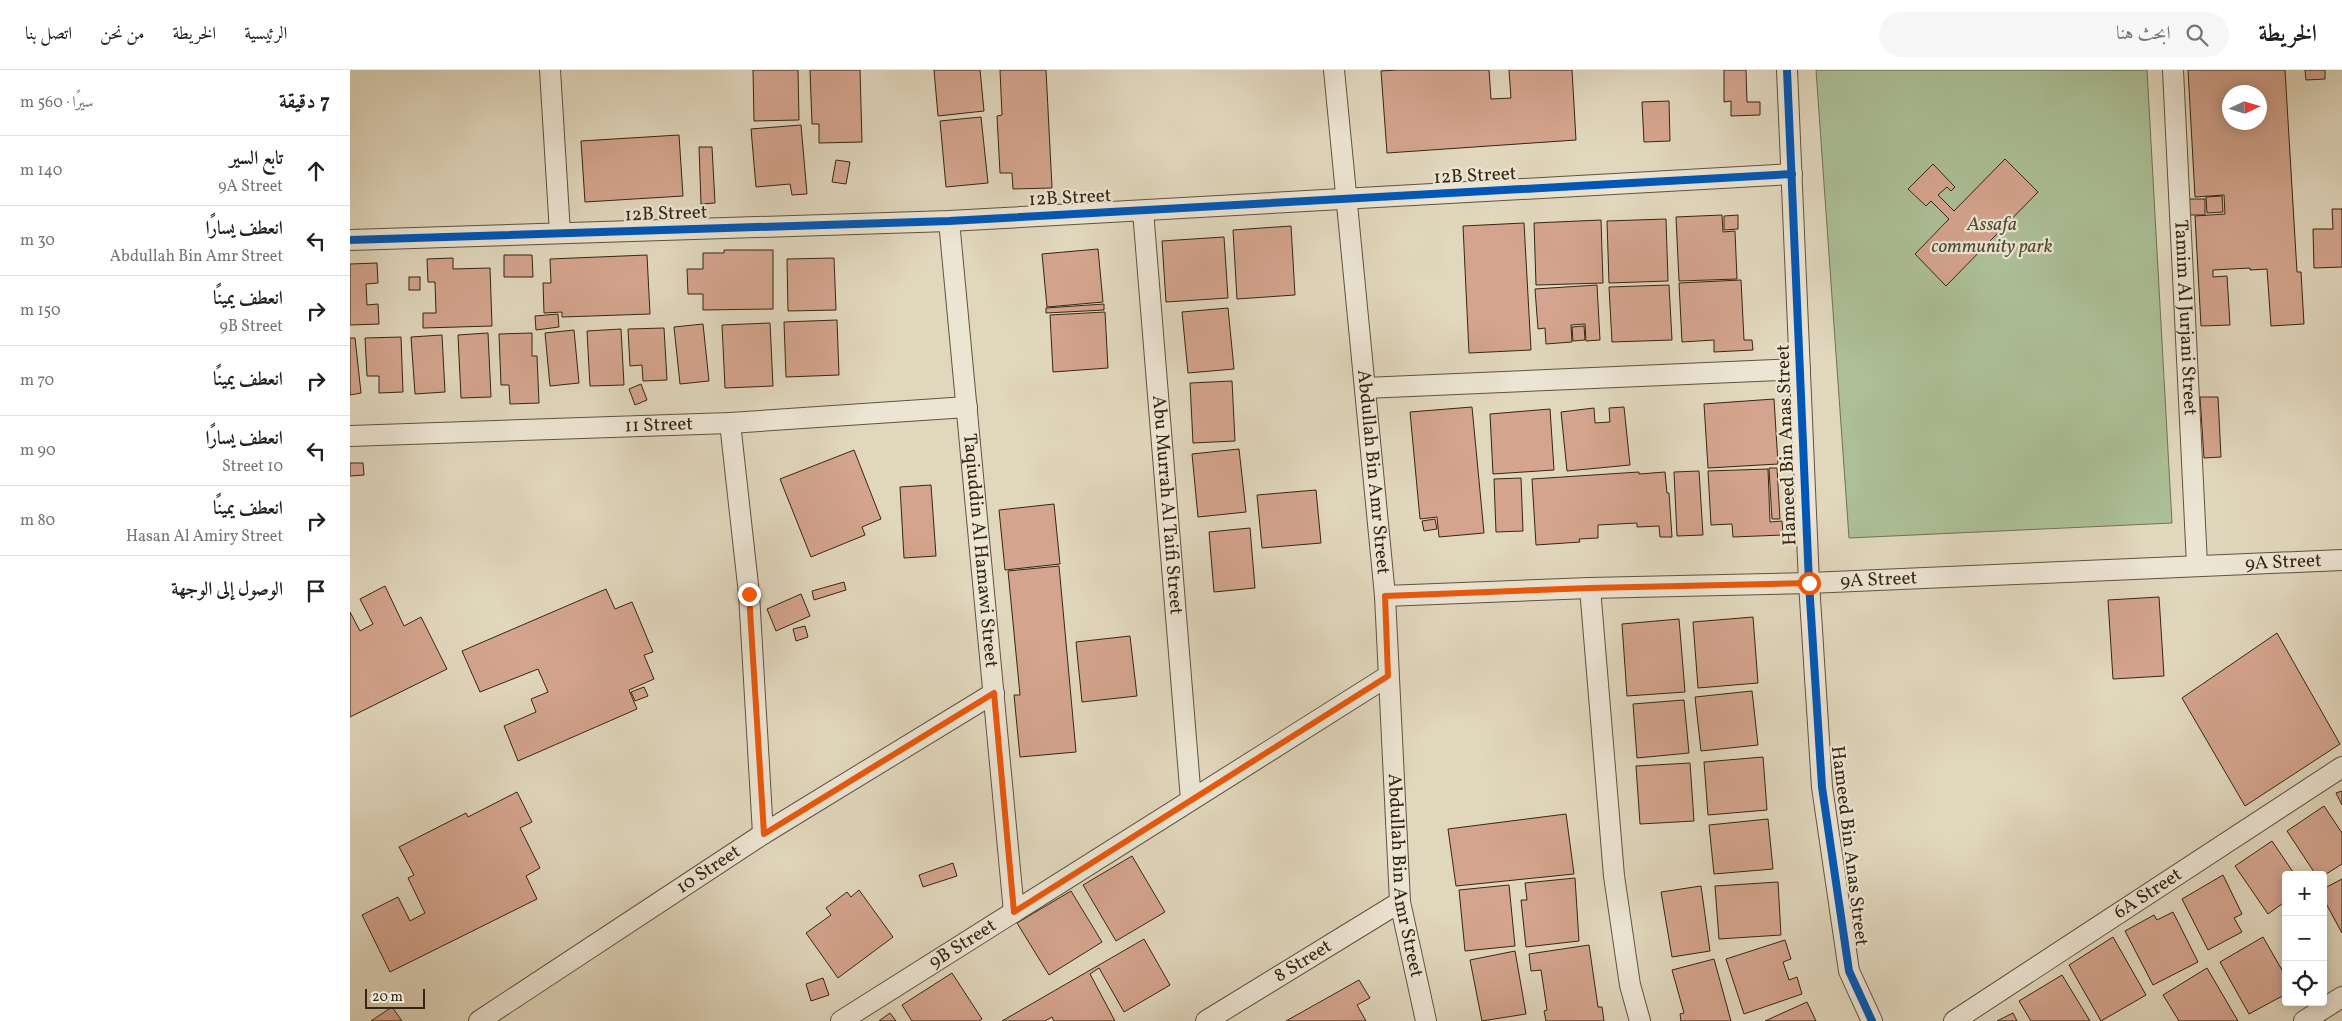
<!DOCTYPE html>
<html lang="ar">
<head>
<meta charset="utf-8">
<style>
	:root { --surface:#fff; --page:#f6f6f6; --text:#202124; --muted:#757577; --line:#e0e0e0 }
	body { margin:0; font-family:Vollkorn,Amiri,serif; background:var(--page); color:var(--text); direction:rtl }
	.controls { position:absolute; right:15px; bottom:15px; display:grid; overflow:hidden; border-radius:5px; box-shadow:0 2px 12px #0003 }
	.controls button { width:45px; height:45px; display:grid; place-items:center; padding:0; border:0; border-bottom:1px solid var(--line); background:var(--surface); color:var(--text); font:25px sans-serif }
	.compass { position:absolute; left:1872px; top:15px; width:45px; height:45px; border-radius:50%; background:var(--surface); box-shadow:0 2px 12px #0003; rotate:86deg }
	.scale { position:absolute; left:15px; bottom:12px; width:60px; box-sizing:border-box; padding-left:5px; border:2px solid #352612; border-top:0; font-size:14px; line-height:18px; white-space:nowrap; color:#352612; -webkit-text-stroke:4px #ece5d4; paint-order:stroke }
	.stop { position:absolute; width:15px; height:15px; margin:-11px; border:4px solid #ea580c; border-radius:50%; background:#fff }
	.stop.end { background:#ea580c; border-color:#fff; box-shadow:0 1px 5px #0008 }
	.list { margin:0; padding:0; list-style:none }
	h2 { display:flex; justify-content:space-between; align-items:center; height:65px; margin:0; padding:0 20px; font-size:21px }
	h2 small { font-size:16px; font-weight:400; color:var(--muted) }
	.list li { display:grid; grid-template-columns:32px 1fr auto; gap:15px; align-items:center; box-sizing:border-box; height:70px; padding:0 20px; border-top:1px solid var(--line) }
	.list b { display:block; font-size:19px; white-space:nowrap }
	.list p { margin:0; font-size:16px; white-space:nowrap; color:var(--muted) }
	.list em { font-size:16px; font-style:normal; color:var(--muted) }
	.icon { flex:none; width:28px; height:28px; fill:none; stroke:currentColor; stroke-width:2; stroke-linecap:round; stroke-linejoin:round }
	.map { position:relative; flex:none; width:1992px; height:951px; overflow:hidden; direction:ltr }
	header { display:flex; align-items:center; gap:30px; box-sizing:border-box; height:70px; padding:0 25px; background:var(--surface); border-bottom:1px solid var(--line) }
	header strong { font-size:24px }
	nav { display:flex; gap:28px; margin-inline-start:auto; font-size:18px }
	.search { width:350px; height:45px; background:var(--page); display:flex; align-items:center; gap:12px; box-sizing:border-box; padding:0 18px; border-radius:28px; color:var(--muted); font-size:19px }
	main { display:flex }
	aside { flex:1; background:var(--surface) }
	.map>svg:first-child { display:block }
</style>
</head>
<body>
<header>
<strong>الخريطة</strong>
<div class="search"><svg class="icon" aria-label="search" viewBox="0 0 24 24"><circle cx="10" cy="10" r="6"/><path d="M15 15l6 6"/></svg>ابحث هنا</div>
<nav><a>الرئيسية</a><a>الخريطة</a><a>من نحن</a><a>اتصل بنا</a></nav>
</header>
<main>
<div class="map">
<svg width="1992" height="951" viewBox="0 0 1992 951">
	<rect width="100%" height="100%" fill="#e1d7bd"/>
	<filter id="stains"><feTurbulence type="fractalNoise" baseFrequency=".004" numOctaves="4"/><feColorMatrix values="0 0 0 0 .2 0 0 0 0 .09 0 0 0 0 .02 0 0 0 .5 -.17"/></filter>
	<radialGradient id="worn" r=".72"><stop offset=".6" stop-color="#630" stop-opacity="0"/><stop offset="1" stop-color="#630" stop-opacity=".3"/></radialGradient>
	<path fill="#acbf96" stroke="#707254" d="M1466 0H1797L1822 453 1499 468Z"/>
	<g fill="#d4a48e" stroke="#352612" fill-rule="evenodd">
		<path d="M403 0H448L449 50 404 51Z"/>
		<path d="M460 0H510L512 72 469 73V54H462Z"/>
		<path d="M584 0H630L634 41 588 46Z"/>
		<path d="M650 0H696L702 118 663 119 662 103H650L647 46 652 45Z"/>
		<path d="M1047 0H1139L1141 29 1161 28 1159 0H1222L1226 70 1037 83 1031 1Z"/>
		<path d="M1374 0H1396L1397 32H1410V45L1381 46V31L1374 32Z"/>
		<path d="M1838 0H1935L1947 202H1951L1954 254 1921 256 1917 199 1900 200V198L1863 200V207L1877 206 1880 255 1851 256 1845 146 1875 144 1874 125 1845 127ZM1880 22H1910V52H1880Z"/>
		<path d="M1955 0H1975V9L1956 10Z"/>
		<path d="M1319 31 1320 71 1294 72 1292 32Z"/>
		<path d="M631 47 638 113 596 117 590 51Z"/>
		<path d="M451 55 457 124 442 125 440 114 406 117 401 59Z"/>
		<path d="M329 65 333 126 235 132 231 71Z"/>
		<path d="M349 77H362L365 133 351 134Z"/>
		<path d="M1655 89 1688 122 1596 216 1565 184 1599 149 1581 131 1576 136 1558 119 1583 94 1605 117 1601 121 1597 117 1588 125 1604 141Z"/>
		<path d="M486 90 500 92 496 114 482 112Z"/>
		<path d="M1872 126 1873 142 1857 143 1856 127Z"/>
		<rect x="1838" y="129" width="17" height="16"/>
		<path d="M1982 139H1992V197L1964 198 1963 159H1983Z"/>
		<path d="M1372 145 1373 162 1385 161 1387 209 1329 211 1326 147Z"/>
		<path d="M1388 145V159L1374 160V146Z"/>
		<path d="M1316 149 1318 211 1259 213 1257 151Z"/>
		<path d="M1251 150 1253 213 1186 215 1184 153Z"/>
		<path d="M1174 153 1181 280 1119 283 1113 156Z"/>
		<path d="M941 156 945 225 887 229 883 160Z"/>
		<path d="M874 167 878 228 816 232 812 171Z"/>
		<path d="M748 179 753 232 697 237 692 184Z"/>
		<path d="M374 180H423V239L353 240V224H338L337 199H353V183H374Z"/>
		<path d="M154 185H182L183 207H154Z"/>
		<path d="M297 185 300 244 212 247V242L194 243 193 213H201L200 189Z"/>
		<path d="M103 188V199L140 198 142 256 73 258V243H86L85 212H78L77 189Z"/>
		<path d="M484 188 486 240 438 241 437 189Z"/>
		<path d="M27 193 28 213 16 214 17 235 28 234 29 254 0 255V194Z"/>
		<rect x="59" y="207" width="11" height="13"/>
		<path d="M1391 210 1394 270H1402L1403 280 1364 282V270L1332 272 1329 213Z"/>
		<path d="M1247 215 1250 270 1236 271 1235 254 1221 255 1222 272 1196 274 1195 258 1188 259 1185 219Z"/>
		<path d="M1319 215 1322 270 1262 272 1259 217Z"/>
		<path d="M754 234V240L696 243V238Z"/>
		<path d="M878 238 884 299 838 303 832 242Z"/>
		<path d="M755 242 758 298 703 302 700 245Z"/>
		<path d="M208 244 209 257 186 260 185 246Z"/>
		<path d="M487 250 489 305 436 307 434 252Z"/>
		<path d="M420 253 423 316 375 318 372 255Z"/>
		<path d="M353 254 359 311 330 314 324 257Z"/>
		<path d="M1234 256 1235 270 1223 271 1222 257Z"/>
		<path d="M314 258 317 310 293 311 292 295 280 296 278 259Z"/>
		<path d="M271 259 274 315 240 316 237 261Z"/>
		<path d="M224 260 229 313 200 316 195 263Z"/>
		<path d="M138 263 141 327 111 328 108 265Z"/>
		<path d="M182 263V286H187L189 333 160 334 159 315H151L149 264Z"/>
		<path d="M92 265 95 322 65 324 61 267Z"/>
		<path d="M51 267 53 322 29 323V306H17L15 268Z"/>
		<path d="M0 268H5L11 323 0 325Z"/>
		<path d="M882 311 885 371 843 373 840 313Z"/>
		<path d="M291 314 297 330 285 335 279 319Z"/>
		<path d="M1850 327H1868L1871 387 1854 388Z"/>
		<path d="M1424 329 1428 394 1358 398 1354 334Z"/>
		<path d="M1122 337 1134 463 1089 467 1087 447 1070 449 1060 342Z"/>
		<path d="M1274 337 1280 395 1217 401 1211 342 1244 338 1245 353 1260 352 1259 338Z"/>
		<path d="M1200 339 1204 400 1143 404 1140 344Z"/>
		<path d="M889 379 896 442 848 447 842 384Z"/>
		<path d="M504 380 531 449 512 457 515 465 461 487 430 409Z"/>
		<path d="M0 393H13L14 405 0 406Z"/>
		<path d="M1419 398H1427L1430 449H1422Z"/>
		<path d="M1418 399 1420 452 1432 451 1433 465 1383 467 1382 454 1361 455 1358 401Z"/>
		<path d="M1349 401 1353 465 1327 466 1324 402Z"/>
		<path d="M1289 402V404L1315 402 1317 423H1319L1322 467H1310L1309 456 1287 457V453L1248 455V468L1229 469 1230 472 1186 475 1182 409Z"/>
		<path d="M1171 408 1173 461 1146 462 1144 409Z"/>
		<path d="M581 415 586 486 554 488 550 417Z"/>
		<path d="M966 420 971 473 912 478 907 425Z"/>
		<path d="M704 434 710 494 655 500 649 440Z"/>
		<path d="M1085 449 1087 459 1074 461 1072 451Z"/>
		<path d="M900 458 905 518 864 522 859 462Z"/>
		<path d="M709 496 726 682 670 687 664 625H670L658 501Z"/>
		<path d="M494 512 496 520 464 530 462 521Z"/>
		<path d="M35 516 54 556 71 547 97 599 0 647V542L10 561 23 554 10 529Z"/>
		<path d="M256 519 265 539 282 532 303 582 294 585 304 609 279 620 287 639 168 691 154 656 186 642 181 629 198 622 188 599 130 622 112 581Z"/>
		<path d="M451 524 460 546 426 561 417 539Z"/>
		<path d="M1809 527 1814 606 1763 609 1758 530Z"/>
		<path d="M1403 547 1408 613 1348 618 1343 552Z"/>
		<path d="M1329 549 1335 622 1277 626 1272 554Z"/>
		<path d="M455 556 458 567 446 571 443 559Z"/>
		<path d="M1927 563 1990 674 1895 736 1832 628Z"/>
		<path d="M780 566 787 626 732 632 726 572Z"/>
		<path d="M294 617 298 626 285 631 281 622Z"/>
		<path d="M1402 621 1408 675 1351 681 1345 627Z"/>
		<path d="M1334 630 1339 683 1287 688 1283 634Z"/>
		<path d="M1413 687 1417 740 1358 745 1354 692Z"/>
		<path d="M1340 693 1344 751 1290 754 1286 696Z"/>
		<path d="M1992 721V735L1986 723Z"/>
		<path d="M167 722 182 752 170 758 190 798 176 806 187 829 40 902 12 845 48 827 60 851 75 843 58 808 64 805 49 777 116 743 118 747Z"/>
		<path d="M1974 736 1992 763V794L1973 806V805H1966L1937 761Z"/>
		<path d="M1216 744 1224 804 1106 816 1098 759Z"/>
		<path d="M1418 749 1423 799 1364 804 1359 755Z"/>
		<path d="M1922 771 1945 805H1936V831L1918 844 1885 796Z"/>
		<path d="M782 786 815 842 766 871 733 815Z"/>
		<path d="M603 793 607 806 573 817 569 805Z"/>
		<path d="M1873 805 1892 844 1884 848 1892 862 1858 880 1832 829Z"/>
		<path d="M1225 808 1229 871 1176 877 1171 830H1177L1175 813Z"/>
		<path d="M1992 809V863L1973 828V819Z"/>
		<path d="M1428 812 1431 865 1369 869 1365 816Z"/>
		<path d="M1159 815 1165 876 1115 881 1109 820Z"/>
		<path d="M1351 816 1360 881 1322 887 1311 822Z"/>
		<path d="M509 820 543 867 488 908 456 863 481 845 476 838 497 822 501 827Z"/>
		<path d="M721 821 752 872 699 905 667 853Z"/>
		<path d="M1823 842 1848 892 1803 915 1775 861 1804 845 1807 850Z"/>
		<path d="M1763 867 1796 925 1751 951 1719 895Z"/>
		<path d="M1913 867 1936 907V924L1899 944 1870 892Z"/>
		<path d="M794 869 820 915 774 942 749 898 740 904 765 951H704L702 947 695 951H652Z"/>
		<path d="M1435 870 1441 889 1433 892 1439 910 1447 907 1452 924 1394 944 1376 889Z"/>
		<path d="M1239 875 1248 937H1252L1254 951H1196L1194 941 1197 940 1191 900 1181 901 1179 884Z"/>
		<path d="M1165 881 1176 944 1132 951 1120 890Z"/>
		<path d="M1364 889 1381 951H1331L1330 944 1334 943 1322 900Z"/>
		<path d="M1857 898 1888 951H1829L1813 925Z"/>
		<path d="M602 903 632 949 629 951H562L552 935Z"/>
		<path d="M1712 905 1740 951H1681L1669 931Z"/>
		<path d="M473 908 479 925 461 931 456 914Z"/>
		<path d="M1009 910 1020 928 1007 935 1016 951H936Z"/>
		<path d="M1457 932 1466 951H1415Z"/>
		<path d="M42 937 52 951H21Z"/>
		<path d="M540 943 546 951H529Z"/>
		<path d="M1663 943 1667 951H1647Z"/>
	</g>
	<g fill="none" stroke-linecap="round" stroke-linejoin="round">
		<defs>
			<g id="minor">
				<path d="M200 0 210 163"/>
				<path id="s1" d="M984 0 1035 526 1050 832 1076 951"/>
				<path d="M1437 0 1459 513 1472 717 1499 901 1522 951"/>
				<path id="s2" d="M1823 0 1847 495"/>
				<path id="s3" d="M793 141 841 730"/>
				<path id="s4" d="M599 151 664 842"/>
				<path d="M0 170 599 151 1442 104"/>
				<path d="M1015 318 1450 299"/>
				<path d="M380 353 399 524 413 764"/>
				<path id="s5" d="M0 366 380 353 617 337"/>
				<path d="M1240 518 1264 806 1280 915 1290 951"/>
				<path id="s6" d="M1035 526 1240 518 1459 513 1992 490"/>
				<path id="s7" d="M129 951 413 764 644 623"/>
				<path id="s8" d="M491 951 1038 606"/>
				<path id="s9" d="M856 951 1050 832"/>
				<path id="s10" d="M1604 951 1992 697"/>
				<path d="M1954 951 1992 927"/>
			</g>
		</defs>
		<use href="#minor" stroke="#60523d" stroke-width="22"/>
		<use href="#minor" stroke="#ece5d4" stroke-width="20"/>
		<defs>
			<g id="cycleway">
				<path d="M1437 0 1459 513 1472 717 1499 901 1522 951"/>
				<path d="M0 170 599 151 1442 104"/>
			</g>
		</defs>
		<use href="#cycleway" stroke="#ece5d4" stroke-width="11"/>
		<use href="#cycleway" stroke="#0057b8" stroke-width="8"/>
	</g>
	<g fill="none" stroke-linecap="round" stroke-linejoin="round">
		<path stroke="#ea580c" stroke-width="6" d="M399 524 414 764 644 623 664 842 1038 606 1035 526 1240 518 1459 513"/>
	</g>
	<g text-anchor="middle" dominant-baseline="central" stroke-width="4.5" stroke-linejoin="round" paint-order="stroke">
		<g font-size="19" fill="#352612" stroke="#ece5d4">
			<text transform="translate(1125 106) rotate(-3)">12B Street</text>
			<text transform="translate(720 128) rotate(-3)">12B Street</text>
			<text transform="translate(316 144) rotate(-2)">12B Street</text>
			<text stroke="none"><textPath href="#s2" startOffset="248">Tamim Al Jurjani Street</textPath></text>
			<text stroke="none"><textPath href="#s5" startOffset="309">11 Street</textPath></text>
			<text transform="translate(1437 375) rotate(-92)">Hameed Bin Anas Street</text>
			<text stroke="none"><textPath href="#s1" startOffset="404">Abdullah Bin Amr Street</textPath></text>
			<text stroke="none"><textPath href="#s3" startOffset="295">Abu Murrah Al Taifi Street</textPath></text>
			<text stroke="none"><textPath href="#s4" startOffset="331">Taqiuddin Al Hamawi Street</textPath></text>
			<text stroke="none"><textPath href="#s6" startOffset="899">9A Street</textPath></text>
			<text stroke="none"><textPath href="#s6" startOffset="494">9A Street</textPath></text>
			<text transform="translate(1499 776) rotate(83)">Hameed Bin Anas Street</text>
			<text stroke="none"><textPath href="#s7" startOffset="275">10 Street</textPath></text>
			<text stroke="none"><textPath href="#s1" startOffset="809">Abdullah Bin Amr Street</textPath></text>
			<text stroke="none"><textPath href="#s10" startOffset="232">6A Street</textPath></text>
			<text stroke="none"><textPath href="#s8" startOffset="144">9B Street</textPath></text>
			<text stroke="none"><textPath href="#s9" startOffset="114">8 Street</textPath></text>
		</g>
		<g font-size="19" font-style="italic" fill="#534c33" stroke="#ece5d4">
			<text x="1642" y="155">Assafa<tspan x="1642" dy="22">community park</tspan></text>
		</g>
	</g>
	<rect width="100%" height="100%" filter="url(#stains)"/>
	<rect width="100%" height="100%" fill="url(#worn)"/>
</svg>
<div class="controls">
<button>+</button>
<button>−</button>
<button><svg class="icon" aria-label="locate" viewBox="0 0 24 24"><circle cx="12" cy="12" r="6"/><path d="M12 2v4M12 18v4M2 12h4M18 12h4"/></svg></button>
</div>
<svg class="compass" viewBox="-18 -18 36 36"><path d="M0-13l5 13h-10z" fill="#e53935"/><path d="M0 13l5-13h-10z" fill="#757577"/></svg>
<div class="scale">20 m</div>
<div class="stop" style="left:1459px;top:513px"></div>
<div class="stop end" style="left:399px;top:524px"></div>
</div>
<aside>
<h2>7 دقيقة<small>سيرًا · 560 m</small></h2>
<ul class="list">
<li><svg class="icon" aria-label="ahead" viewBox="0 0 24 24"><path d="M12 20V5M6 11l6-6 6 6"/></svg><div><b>تابع السير</b><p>9A Street</p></div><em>140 m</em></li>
<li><svg class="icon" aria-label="left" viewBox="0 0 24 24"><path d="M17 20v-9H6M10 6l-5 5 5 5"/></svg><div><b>انعطف يسارًا</b><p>Abdullah Bin Amr Street</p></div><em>30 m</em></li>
<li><svg class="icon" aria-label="right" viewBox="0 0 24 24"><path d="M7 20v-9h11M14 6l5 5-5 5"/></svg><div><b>انعطف يمينًا</b><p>9B Street</p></div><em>150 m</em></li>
<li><svg class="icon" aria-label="right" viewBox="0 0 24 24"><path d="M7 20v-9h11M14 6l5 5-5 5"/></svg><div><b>انعطف يمينًا</b></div><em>70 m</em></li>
<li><svg class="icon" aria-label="left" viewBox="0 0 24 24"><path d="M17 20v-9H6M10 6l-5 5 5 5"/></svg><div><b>انعطف يسارًا</b><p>10 Street</p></div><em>90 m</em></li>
<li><svg class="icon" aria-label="right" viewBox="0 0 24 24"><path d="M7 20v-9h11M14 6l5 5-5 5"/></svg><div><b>انعطف يمينًا</b><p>Hasan Al Amiry Street</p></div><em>80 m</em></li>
<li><svg class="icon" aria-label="arrive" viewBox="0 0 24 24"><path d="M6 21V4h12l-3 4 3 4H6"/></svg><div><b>الوصول إلى الوجهة</b></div></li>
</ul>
</aside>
</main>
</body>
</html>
